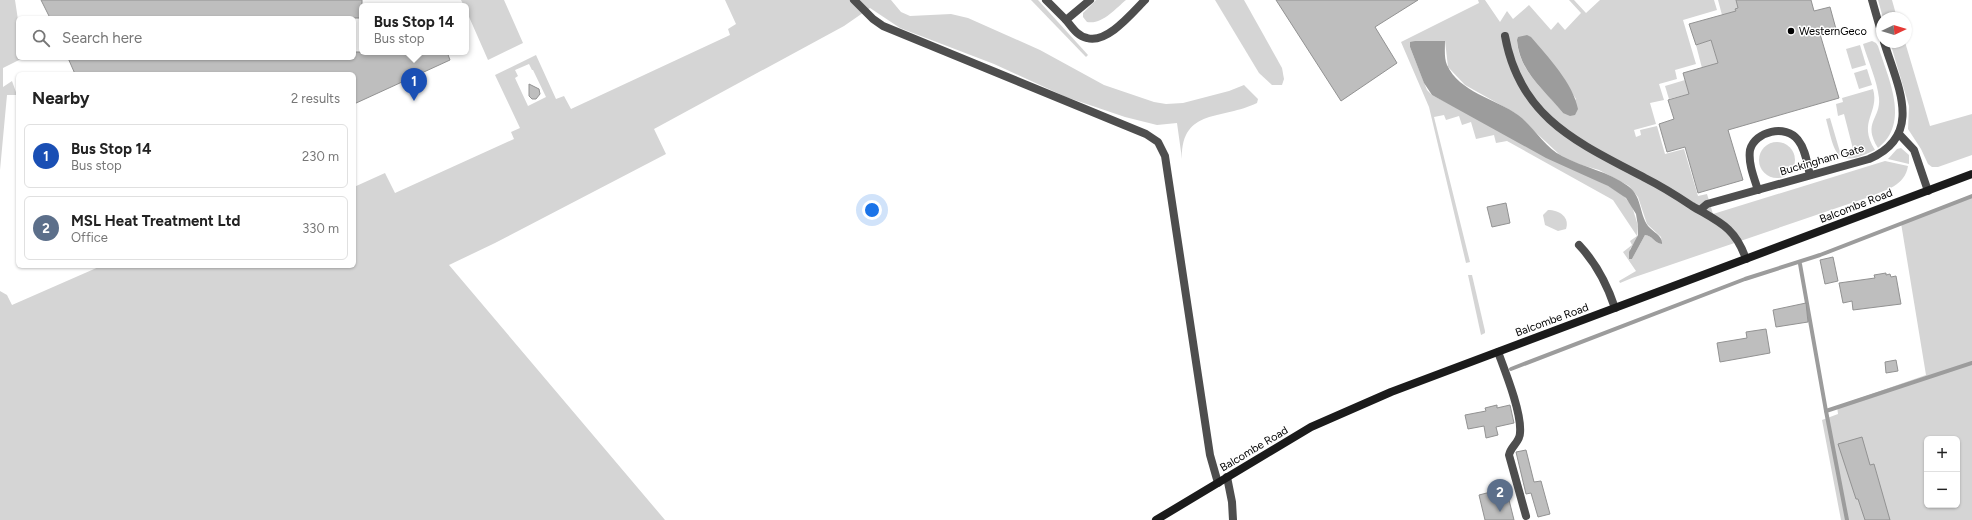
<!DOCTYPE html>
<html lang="en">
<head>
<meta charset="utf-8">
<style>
	:root { --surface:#fff; --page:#f6f6f6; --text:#222; --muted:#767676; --line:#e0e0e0; --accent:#000 }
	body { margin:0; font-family:Figtree,sans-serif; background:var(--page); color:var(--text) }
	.controls { position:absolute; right:12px; bottom:12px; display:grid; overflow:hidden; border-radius:6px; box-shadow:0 1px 3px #0004 }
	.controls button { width:36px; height:36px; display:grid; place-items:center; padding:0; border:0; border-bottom:1px solid var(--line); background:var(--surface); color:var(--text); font:20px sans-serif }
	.compass { position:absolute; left:1876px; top:12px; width:36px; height:36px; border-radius:50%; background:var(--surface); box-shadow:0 1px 3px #0004; rotate:86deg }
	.you { position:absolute; left:872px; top:210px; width:14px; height:14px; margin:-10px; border:3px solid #fff; border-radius:50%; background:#1a73e8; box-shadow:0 0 0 6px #1a73e833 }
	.badge { display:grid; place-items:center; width:26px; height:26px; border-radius:50%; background:var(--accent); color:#fff; font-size:13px; font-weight:700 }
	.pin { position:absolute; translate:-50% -33px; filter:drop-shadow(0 1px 2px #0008) }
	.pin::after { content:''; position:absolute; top:21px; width:14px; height:12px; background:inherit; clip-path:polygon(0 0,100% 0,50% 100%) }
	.popup { position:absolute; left:359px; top:3px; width:110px; height:52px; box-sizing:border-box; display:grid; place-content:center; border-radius:6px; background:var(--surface); filter:drop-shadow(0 1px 3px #0005); font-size:13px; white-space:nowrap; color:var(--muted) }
	.popup b { font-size:15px; color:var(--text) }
	.popup::after { content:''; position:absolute; left:50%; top:100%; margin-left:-8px; border:8px solid transparent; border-top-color:var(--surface) }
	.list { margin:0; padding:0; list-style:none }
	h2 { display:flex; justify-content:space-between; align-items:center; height:52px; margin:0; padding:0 16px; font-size:17px }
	h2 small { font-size:13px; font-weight:400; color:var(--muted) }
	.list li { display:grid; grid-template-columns:26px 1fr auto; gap:12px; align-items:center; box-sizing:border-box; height:64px; margin:0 8px 8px; padding:0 8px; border:1px solid var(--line); border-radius:6px }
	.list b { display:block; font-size:15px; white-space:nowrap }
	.list p { margin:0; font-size:13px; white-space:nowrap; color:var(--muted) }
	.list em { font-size:13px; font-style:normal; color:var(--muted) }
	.icon { flex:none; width:22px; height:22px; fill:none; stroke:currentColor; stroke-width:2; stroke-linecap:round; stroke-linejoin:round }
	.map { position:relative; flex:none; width:1972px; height:520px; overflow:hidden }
	.search { position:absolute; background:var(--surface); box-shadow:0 1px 3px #0004; left:16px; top:16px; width:340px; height:44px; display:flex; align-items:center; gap:10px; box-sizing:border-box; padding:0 14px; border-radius:6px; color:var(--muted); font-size:15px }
	.panel { position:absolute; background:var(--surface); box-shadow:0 1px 3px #0004; left:16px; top:72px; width:340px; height:196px; border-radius:6px }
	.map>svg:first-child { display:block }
</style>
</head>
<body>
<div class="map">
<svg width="1972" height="520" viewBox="0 0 1972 520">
	<rect width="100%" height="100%" fill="#fff"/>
	<g fill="#d5d5d5" fill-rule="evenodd">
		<path d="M0 0H15L18 20V58H23L3 68V87L12 81 17 95H7L0 170Z"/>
		<path d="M461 0H504L523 43 488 60 466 10V6H464Z"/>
		<path d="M725 0H891L901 12 910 16 951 14 968 18 1040 50 1104 85 1154 102 1166 104 1183 103 1229 91 1244 85 1258 99 1257 103C1222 120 1181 108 1182 159L1177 123 1157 125 1125 117 1066 97 994 64 900 28 870 8 844 26 654 129 666 154 495 243 449 265 665 520H0V291L7 295 12 305 101 266H354V187L385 173 395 193 514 139 511 132 520 128 495 75 536 55 556 99 564 96 571 109 730 35 728 29 736 24ZM529 64 532 70H533L546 97 528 106 515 78 518 76 515 70Z"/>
		<path d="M1031 0H1038L1088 55 1086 57Z"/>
		<path d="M1096 0H1126C1115 9 1102 25 1087 22L1083 17V13Z"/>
		<path d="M1215 0H1244L1282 68 1284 79 1282 85H1272L1259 73Z"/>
		<path d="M1478 0H1485L1500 22 1507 11 1513 19 1529 5 1551 30 1558 22 1565 30 1581 13 1569 0H1574L1586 13 1600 0H1714L1717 10 1683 20 1696 64 1675 70 1677 79 1659 84 1664 100 1650 103 1656 124 1634 130 1636 137 1641 135 1640 130 1657 126 1665 154 1684 149 1698 196 1707 194 1713 214 1885 161 1908 166C1905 186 1885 190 1869 197L1632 278 1620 283 1619 281 1636 271 1623 252 1632 245 1630 241 1637 236 1613 200 1507 141 1496 143 1494 135 1476 139 1471 122 1462 125 1459 116 1446 120 1444 115 1434 117 1470 262 1466 263 1429 107 1401 42 1479 3ZM1415 41H1445L1448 67 1465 85 1515 113 1560 155 1578 164 1599 170 1629 186 1638 197 1647 224 1661 237 1662 244C1655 244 1652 235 1645 235L1632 259 1630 249 1637 239 1638 226 1632 206 1623 195 1608 186 1432 95 1427 90 1410 47ZM1517 41 1568 87 1576 99 1563 113C1544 89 1520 73 1517 41Z"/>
		<path d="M1718 0H1736L1738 8 1735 9 1736 11 1722 15Z"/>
		<path d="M1878 0H1892L1897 18H1883Z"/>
		<path d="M1711 40 1718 64 1702 68 1696 45Z"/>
		<path d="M1872 41 1876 43 1878 46C1888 78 1911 123 1878 148 1862 122 1881 119 1879 98 1877 80 1868 61 1863 44Z"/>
		<path d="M1890 42H1905L1930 126 1972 114V155L1938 167H1932L1928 164 1921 149 1908 129 1909 106Z"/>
		<path d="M1860 45 1866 65 1852 69 1846 49Z"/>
		<path d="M1867 69 1872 85 1859 89 1854 73Z"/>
		<path d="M1685 80 1689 94 1669 99 1665 86Z"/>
		<path d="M1873 89C1880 113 1857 121 1875 150 1835 170 1835 153 1826 119L1830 118 1840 152 1853 149 1844 114 1838 116 1836 104 1843 102 1842 98Z"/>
		<circle cx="1777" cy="160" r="18"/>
		<path d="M1901 148 1909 155V164L1888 159 1897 149Z"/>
		<path d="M1972 196V520H1841L1822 420 1838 414 1837 406 1926 375 1901 223ZM1927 439H1957V505H1927Z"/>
		<path d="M1548 210C1559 210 1570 217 1566 229L1558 231 1545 225 1543 215Z"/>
		<path d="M1468 275H1472L1485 331V333L1481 335Z"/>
	</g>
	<g fill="#9c9c9c">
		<path d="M1527 35 1531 37C1548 57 1573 83 1578 109L1575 115 1570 116 1563 113C1544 89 1520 73 1517 40L1518 37Z"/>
		<path d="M1415 41H1445C1445 49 1444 58 1447 65 1459 92 1496 99 1518 115 1534 127 1544 147 1562 156 1584 168 1608 171 1628 186 1642 196 1639 213 1648 226 1653 232 1663 236 1662 244 1655 244 1652 235 1645 235L1632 259H1629V252L1638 235V226L1636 214 1626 198 1608 186 1546 158 1432 95 1424 83 1410 47V42Z"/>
	</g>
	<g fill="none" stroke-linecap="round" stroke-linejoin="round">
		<g stroke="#9c9c9c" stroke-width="4">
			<path d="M1800 264 1826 411"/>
			<path d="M1511 369 1745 279 1820 255 1972 196"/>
			<path d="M1847 520 1826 411 1972 363"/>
		</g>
	</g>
	<g fill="#bebebe" stroke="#929292">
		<path d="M41 0H362V18H50Z"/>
		<path d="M1276 0H1418L1375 27 1397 63 1341 101Z"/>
		<path d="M1736 0H1811L1814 11 1830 7 1836 29 1820 34 1839 98 1728 130 1743 180 1698 193 1685 147 1667 152 1659 124 1674 119 1668 100 1689 94 1683 73 1718 63 1711 40 1696 45 1689 24 1736 11 1735 9 1738 8Z"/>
		<path d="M354 52H447L450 60 354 104V74H75L68 58H354Z"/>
		<path d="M529 84 539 89 540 94 536 99H532L529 96Z"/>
		<path d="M1506 203 1510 223 1492 227 1487 207Z"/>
		<path d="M1833 257 1838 281 1825 284 1820 260Z"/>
		<path d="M1886 273V275L1890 274 1891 277 1896 276 1901 304 1853 310 1852 301 1843 303 1839 283 1875 278 1874 275Z"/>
		<path d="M1806 303 1808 322 1776 327 1773 310Z"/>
		<path d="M1766 329 1770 353 1720 362 1717 343 1747 338 1746 332Z"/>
		<path d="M1896 360 1898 371 1886 373 1885 362Z"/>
		<path d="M1497 405V408L1510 405 1514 423 1496 427 1498 435 1486 438 1484 426 1468 429 1465 415 1486 411 1485 408Z"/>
		<path d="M1862 437 1870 465 1874 464 1890 520H1865L1858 499H1856L1838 444Z"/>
		<path d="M1526 450 1534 482 1541 481 1550 514 1538 517 1531 493 1526 494 1516 452Z"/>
		<path d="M1506 488 1514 520H1485L1479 495Z"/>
	</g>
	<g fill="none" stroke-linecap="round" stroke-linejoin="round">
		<g stroke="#4e4e4e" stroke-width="8">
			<path d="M854 0 873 19 883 26 1146 134 1158 142 1165 156 1210 455 1218 483"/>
			<path d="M1046 0 1066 20 1090 0"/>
			<path d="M1872 0 1882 35"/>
			<path d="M1066 20C1072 27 1077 36 1087 38 1107 44 1132 13 1145 0"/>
			<path d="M1505 36C1520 119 1579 143 1645 178 1661 186 1677 196 1692 206 1719 222 1735 227 1746 259"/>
			<path d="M1899 134 1914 150 1928 191"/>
			<path d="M1758 190C1754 178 1748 163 1750 150 1755 131 1786 124 1798 140 1806 150 1807 164 1810 175"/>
			<path d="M1700 210 1707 204 1869 159C1925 135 1897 85 1884 42"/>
			<path d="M1579 245C1597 264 1607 284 1615 308"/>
			<path d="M1498 352C1505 371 1522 413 1520 433 1520 442 1511 446 1509 455L1526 516"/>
		</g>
		<path stroke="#4e4e4e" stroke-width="8" d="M1227 477 1232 502 1233 520"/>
		<path stroke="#1b1b1b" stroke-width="8" d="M1156 520 1311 427 1391 392 1972 174"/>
	</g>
	<circle fill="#000" stroke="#fff" stroke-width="1.5" cx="1791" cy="31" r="4"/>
	<g text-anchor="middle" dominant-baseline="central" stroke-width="3" stroke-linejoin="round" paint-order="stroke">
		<g font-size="11" fill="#000" stroke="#fff" text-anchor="start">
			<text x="1799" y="31">WesternGeco</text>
		</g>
		<g font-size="11" fill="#000" stroke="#fff">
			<text transform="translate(1822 160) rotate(-16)">Buckingham Gate</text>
			<text transform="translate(1856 206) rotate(-21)">Balcombe Road</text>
			<text transform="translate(1552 320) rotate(-20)">Balcombe Road</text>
			<text transform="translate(1254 449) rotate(-31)">Balcombe Road</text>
		</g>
	</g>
</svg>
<div class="controls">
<button>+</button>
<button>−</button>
</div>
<svg class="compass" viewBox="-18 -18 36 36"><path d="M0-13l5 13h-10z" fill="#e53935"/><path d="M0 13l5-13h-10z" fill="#767676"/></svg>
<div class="you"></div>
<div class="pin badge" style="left:414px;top:101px;background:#1a4fb4">1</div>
<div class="popup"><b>Bus Stop 14</b>Bus stop</div>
<div class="pin badge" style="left:1500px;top:512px;background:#5c6f8a">2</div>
<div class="search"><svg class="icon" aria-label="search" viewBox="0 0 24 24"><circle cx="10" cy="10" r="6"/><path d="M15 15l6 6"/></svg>Search here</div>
<section class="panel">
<h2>Nearby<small>2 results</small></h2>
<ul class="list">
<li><span class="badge" style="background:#1a4fb4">1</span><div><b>Bus Stop 14</b><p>Bus stop</p></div><em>230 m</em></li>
<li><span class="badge" style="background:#5c6f8a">2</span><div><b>MSL Heat Treatment Ltd</b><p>Office</p></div><em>330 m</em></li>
</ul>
</section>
</div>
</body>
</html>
